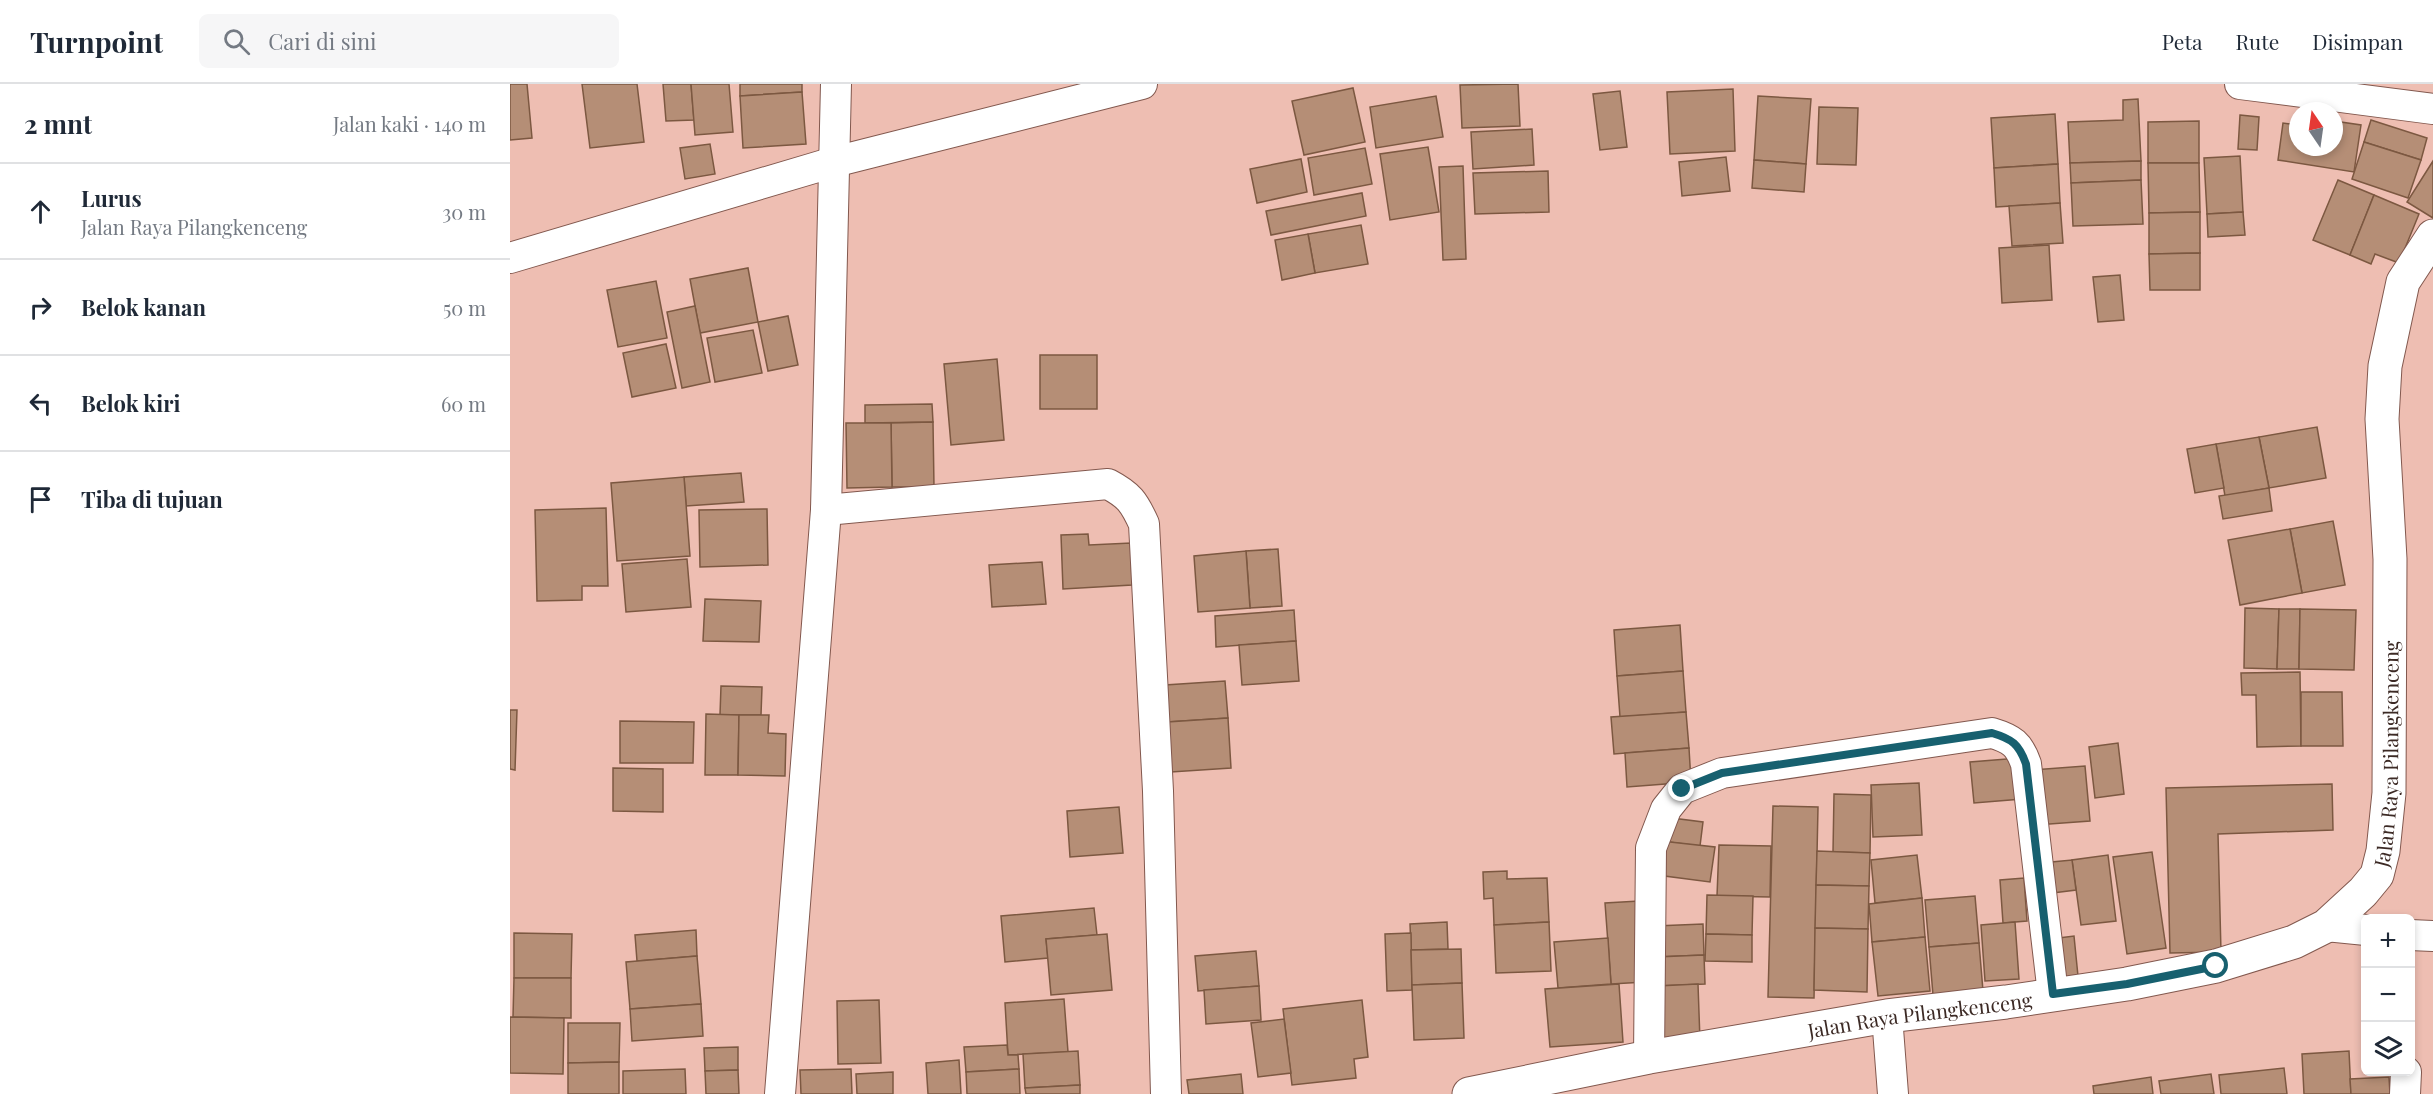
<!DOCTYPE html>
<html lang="id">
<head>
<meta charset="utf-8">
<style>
	:root { --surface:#fff; --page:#f6f6f7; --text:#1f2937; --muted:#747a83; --line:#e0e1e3 }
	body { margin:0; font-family:"Playfair Display",serif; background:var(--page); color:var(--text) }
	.controls { position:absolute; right:18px; bottom:18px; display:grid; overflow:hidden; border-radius:9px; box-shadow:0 3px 9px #0003 }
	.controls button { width:54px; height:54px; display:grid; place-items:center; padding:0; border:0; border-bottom:2px solid var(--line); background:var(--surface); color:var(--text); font:30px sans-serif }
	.compass { position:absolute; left:1779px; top:18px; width:54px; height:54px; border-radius:50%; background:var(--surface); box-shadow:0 3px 9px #0003; rotate:347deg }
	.stop { position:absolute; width:18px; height:18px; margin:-14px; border:4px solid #17606f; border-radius:50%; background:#fff }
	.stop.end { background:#17606f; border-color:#fff; box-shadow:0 2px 6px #0008 }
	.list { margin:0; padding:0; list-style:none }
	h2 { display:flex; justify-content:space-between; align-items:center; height:78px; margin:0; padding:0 24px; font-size:26px }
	h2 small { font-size:20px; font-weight:400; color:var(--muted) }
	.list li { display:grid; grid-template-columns:39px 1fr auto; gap:18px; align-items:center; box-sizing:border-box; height:96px; padding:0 24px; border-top:2px solid var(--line) }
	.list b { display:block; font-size:22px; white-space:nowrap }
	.list p { margin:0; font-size:20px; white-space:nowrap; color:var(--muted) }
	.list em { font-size:20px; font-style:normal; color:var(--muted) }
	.icon { flex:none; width:33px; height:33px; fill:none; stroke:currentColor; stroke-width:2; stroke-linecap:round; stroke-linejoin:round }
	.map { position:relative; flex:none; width:1923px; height:1010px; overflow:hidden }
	header { display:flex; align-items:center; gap:36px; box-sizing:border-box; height:84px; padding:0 30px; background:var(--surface); border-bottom:2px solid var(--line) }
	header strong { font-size:28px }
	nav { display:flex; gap:33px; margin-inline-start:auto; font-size:21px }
	.search { width:420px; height:54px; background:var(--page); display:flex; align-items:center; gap:15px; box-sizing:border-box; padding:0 21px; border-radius:9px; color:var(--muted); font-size:22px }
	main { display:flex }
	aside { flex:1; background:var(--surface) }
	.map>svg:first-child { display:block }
</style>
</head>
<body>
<header>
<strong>Turnpoint</strong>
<div class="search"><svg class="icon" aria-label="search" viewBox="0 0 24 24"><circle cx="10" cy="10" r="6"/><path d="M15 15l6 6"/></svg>Cari di sini</div>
<nav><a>Peta</a><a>Rute</a><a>Disimpan</a></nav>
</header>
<main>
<aside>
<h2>2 mnt<small>Jalan kaki · 140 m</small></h2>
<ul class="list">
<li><svg class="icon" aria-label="ahead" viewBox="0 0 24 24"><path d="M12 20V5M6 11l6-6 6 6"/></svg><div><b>Lurus</b><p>Jalan Raya Pilangkenceng</p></div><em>30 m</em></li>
<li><svg class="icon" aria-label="right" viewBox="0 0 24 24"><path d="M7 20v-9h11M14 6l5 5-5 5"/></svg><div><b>Belok kanan</b></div><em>50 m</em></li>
<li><svg class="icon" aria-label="left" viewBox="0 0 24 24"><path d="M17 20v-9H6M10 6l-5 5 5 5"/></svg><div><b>Belok kiri</b></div><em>60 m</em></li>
<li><svg class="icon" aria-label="arrive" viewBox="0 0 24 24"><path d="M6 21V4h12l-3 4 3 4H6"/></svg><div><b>Tiba di tujuan</b></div></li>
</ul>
</aside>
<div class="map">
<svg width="1923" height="1010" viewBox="0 0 1923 1010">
	<rect width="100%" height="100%" fill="#eebeb2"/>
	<g fill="#b58e76" stroke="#7c5841" stroke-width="1.5">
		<path d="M0 0H17L22 54 0 56Z"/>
		<path d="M72 0H127L134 58 80 64Z"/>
		<path d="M153 0H181L184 36 156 37Z"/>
		<path d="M181 0H219L223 48 185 51Z"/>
		<path d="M230 0H292V8L230 12Z"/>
		<path d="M1008 0 1010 42 952 44 950 1Z"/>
		<path d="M843 4 855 58 794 71 782 17Z"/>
		<path d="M1223 5 1225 67 1160 70 1157 8Z"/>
		<path d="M1110 7 1117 63 1090 66 1083 10Z"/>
		<path d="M292 8 296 60 233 64 230 12Z"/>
		<path d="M926 12 933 53 866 64 860 23Z"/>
		<path d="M1248 12 1301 15 1296 80 1244 76Z"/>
		<path d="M1628 15 1631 77 1560 79 1558 38 1613 36V16Z"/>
		<path d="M1309 23 1348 24 1346 81 1307 80Z"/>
		<path d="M1545 30 1548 80 1484 84 1481 34Z"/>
		<path d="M1730 31 1749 33 1747 66 1728 65Z"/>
		<path d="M1861 36 1917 54 1911 76 1854 58Z"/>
		<path d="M1689 37V79H1638V38Z"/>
		<path d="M1824 37 1851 41 1844 88 1768 76 1773 39 1788 41V63H1824Z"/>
		<path d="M1022 45 1024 81 963 85 961 48Z"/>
		<path d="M1854 58 1911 76 1898 114 1842 95Z"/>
		<path d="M200 60 205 90 175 95 170 64Z"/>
		<path d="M918 63 929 128 880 136 870 70Z"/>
		<path d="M855 64 862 100 804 111 798 74Z"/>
		<path d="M1730 72 1733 128 1697 130 1694 74Z"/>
		<path d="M1216 73 1220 107 1172 112 1169 78Z"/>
		<path d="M791 75 797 108 747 119 740 85Z"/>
		<path d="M1244 76 1296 80 1294 108 1242 104Z"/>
		<path d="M1631 77V96L1561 99 1560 79Z"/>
		<path d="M1923 77V134L1897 118Z"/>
		<path d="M1638 79H1689L1690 128 1639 129Z"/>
		<path d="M1548 80 1550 119 1486 123 1484 84Z"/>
		<path d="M953 82 956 175 933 176 929 83Z"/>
		<path d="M1038 87 1039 128 965 130 963 89Z"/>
		<path d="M1631 96 1633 140 1563 142 1561 99Z"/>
		<path d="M1828 96 1864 111 1840 171 1803 156Z"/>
		<path d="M852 109 856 132 761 151 756 127Z"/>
		<path d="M1864 111 1909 130 1889 179 1865 170 1861 180 1840 171Z"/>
		<path d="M1550 119 1553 159 1502 162 1499 122Z"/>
		<path d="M1690 128V169L1639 170V129Z"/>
		<path d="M1733 128 1735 151 1698 153 1697 130Z"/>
		<path d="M851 141 858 180 805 189 798 150Z"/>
		<path d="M798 150 805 189 772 196 765 156Z"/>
		<path d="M1539 161 1542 216 1492 219 1489 164Z"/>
		<path d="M1690 169V206H1640L1639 170Z"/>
		<path d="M238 184 248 238 190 249 180 195Z"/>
		<path d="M1610 191 1614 236 1588 238 1583 193Z"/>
		<path d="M146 197 157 254 108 263 97 206Z"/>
		<path d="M185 222 200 298 172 304 157 228Z"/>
		<path d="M278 232 288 281 258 287 248 238Z"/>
		<path d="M243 246 252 289 205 298 197 254Z"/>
		<path d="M156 260 166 304 122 313 113 269Z"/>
		<rect x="530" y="271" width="57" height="54"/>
		<path d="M487 275 494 356 441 361 434 280Z"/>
		<path d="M422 320 423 338 355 339V321Z"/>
		<path d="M423 338 424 403H382L381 339Z"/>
		<path d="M336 339H381L382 403 337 404Z"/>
		<path d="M1807 343 1816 394 1759 404 1749 353Z"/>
		<path d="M1749 353 1759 404 1715 412 1706 360Z"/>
		<path d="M1706 360 1714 404 1685 409 1677 365Z"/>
		<path d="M231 389 234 418 176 422 174 393Z"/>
		<path d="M174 393 180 472 107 477 101 399Z"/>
		<path d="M1759 404 1762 427 1713 435 1709 412Z"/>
		<path d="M96 424 98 502H72V516L27 517 25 426Z"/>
		<path d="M257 425 258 481 190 483 189 426Z"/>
		<path d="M1823 437 1835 501 1792 509 1780 445Z"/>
		<path d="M1780 445 1792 509 1730 521 1718 456Z"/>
		<path d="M578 450 579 461 621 459 622 501 553 505 551 451Z"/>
		<path d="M768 465 772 522 740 524 736 467Z"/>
		<path d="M736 467 740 524 688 528 684 472Z"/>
		<path d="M177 475 181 523 116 528 112 480Z"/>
		<path d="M532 478 536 520 482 523 479 481Z"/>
		<path d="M195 515 251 517 249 558 193 557Z"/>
		<path d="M1735 524 1769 525 1767 585 1734 584Z"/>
		<path d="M1769 525H1790L1789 585H1767Z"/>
		<path d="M1790 525 1846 526 1844 586 1789 585Z"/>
		<path d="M784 526 786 557 706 563 705 532Z"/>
		<path d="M1170 541 1173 587 1107 592 1104 546Z"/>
		<path d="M786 557 789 597 732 601 729 561Z"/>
		<path d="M1173 587 1176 628 1110 633 1107 592Z"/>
		<path d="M1790 588 1791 662 1747 663 1746 611H1732L1731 589Z"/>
		<path d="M715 597 718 634 657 638 655 601Z"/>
		<path d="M211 602 252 603 251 631H210Z"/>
		<path d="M1791 608H1832L1833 662H1791Z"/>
		<path d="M0 626H7L5 686 0 685Z"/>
		<path d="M1176 628 1179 664 1104 670 1101 633Z"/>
		<path d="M196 630 229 631 228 691H195Z"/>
		<path d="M229 631H259L258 649 276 650 275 692 228 691Z"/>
		<path d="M718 634 721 684 661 688 657 638Z"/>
		<path d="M110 637 184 638 183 679H110Z"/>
		<path d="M1608 659 1614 710 1585 714 1579 663Z"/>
		<path d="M1179 664 1181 698 1117 703 1115 669Z"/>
		<path d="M1509 674 1512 715 1464 719 1460 678Z"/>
		<path d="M1575 682 1580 737 1526 741 1522 686Z"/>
		<path d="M103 684 153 685V728L103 727Z"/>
		<path d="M1409 699 1412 751 1363 753 1361 701Z"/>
		<path d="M1822 700 1823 746 1708 750 1711 868 1660 869 1656 704Z"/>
		<path d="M1324 710 1361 711 1360 769 1323 768Z"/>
		<path d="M1263 722 1308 723 1304 914 1258 913Z"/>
		<path d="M609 723 613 769 560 773 557 727Z"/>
		<path d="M1154 733 1193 738 1190 762 1151 757Z"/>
		<path d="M1151 757 1205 763 1200 798 1147 791Z"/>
		<path d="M1209 761 1261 762 1260 813 1207 812Z"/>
		<path d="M1307 767 1360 769 1359 802 1306 801Z"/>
		<path d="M1642 768 1656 864 1617 870 1603 773Z"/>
		<path d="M1407 771 1412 814 1365 819 1361 776Z"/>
		<path d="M1598 771 1606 837 1571 841 1562 776Z"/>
		<path d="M1562 776 1566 806 1535 810 1531 779Z"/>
		<path d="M997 787V795L1037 794 1039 838 984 841 983 814 974 815 973 788Z"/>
		<path d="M1514 794 1517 837 1493 839 1490 796Z"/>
		<path d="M1306 801 1359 802 1358 845 1305 844Z"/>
		<path d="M1197 811 1243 812 1242 851 1196 850Z"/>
		<path d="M1465 812 1469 859 1419 863 1415 816Z"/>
		<path d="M1412 814 1415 853 1362 858 1359 820Z"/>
		<path d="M1129 817 1135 898 1101 900 1095 819Z"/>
		<path d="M584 824 587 851 536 855 538 874 495 878 491 832Z"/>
		<path d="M937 838 938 865 901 866 900 840Z"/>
		<path d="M1039 838 1041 887 986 889 984 841Z"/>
		<path d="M1505 838 1509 895 1475 897 1471 841Z"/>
		<path d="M1193 840 1194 871 1146 873 1145 842Z"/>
		<path d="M1305 844 1358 845 1357 908 1304 906Z"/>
		<path d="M186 846 187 872 127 877 125 851Z"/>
		<path d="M4 849 62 850 61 894H4Z"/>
		<path d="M901 849 902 906 877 907 875 850Z"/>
		<path d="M597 850 602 906 541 911 536 855Z"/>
		<path d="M1196 850 1242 851V878L1195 877Z"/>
		<path d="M1564 852 1568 892 1545 895 1541 855Z"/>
		<path d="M1415 853 1420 907 1368 912 1362 858Z"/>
		<path d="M1098 854 1101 900 1048 904 1044 858Z"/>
		<path d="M1469 859 1473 907 1423 911 1419 863Z"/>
		<path d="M951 865 952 899 902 901 901 866Z"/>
		<path d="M746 867 749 902 688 907 685 872Z"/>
		<path d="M1194 871 1195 900 1147 902 1146 873Z"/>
		<path d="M187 872 191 920 120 925 116 878Z"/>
		<path d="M4 894H61V934L3 933Z"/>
		<path d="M952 899 954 954 904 956 902 901Z"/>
		<path d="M1109 900 1113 958 1040 963 1035 905Z"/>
		<path d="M1188 900 1190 957 1150 958 1147 902Z"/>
		<path d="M749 902 751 936 696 940 694 906Z"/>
		<path d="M554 915 558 968 498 971 495 919Z"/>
		<path d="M369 916 371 979 328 980 327 917Z"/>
		<path d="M852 916 858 973 844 975 846 994 782 1001 773 925Z"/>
		<path d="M191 920 193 952 122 957 120 925Z"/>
		<path d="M0 933 54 934 53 990 0 989Z"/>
		<path d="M774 935 781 989 748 993 741 939Z"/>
		<path d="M58 939H110L109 978 58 979Z"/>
		<path d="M497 961 498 971H508L509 985 456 988 454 963Z"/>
		<path d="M228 963V986L195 987 194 964Z"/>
		<path d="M568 967 570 1001 515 1004 513 970Z"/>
		<path d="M1839 967 1841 1010H1794L1792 970Z"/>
		<path d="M449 976 451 1010H418L416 979Z"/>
		<path d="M109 978V1010H58V979Z"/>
		<path d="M1774 984 1777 1010H1711L1709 991Z"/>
		<path d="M175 985 176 1010H113V987Z"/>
		<path d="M341 985 342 1010H291L290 986Z"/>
		<path d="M509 985 510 1010H457L456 988Z"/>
		<path d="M228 986 229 1010H196L195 987Z"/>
		<path d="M383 988V1010H347L346 990Z"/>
		<path d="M731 990 733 1010H679L677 996Z"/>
		<path d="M1701 990 1704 1010H1651L1649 997Z"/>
		<path d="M1641 993 1643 1010H1584L1583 1002Z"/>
		<path d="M1879 993 1880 1010H1841L1840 995Z"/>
		<path d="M570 1001V1010H516L515 1004Z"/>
	</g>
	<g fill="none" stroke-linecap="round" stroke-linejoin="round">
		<defs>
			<g id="minor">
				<path d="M1730 0 1923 25"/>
				<path d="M0 174 324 78 632 0"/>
				<path d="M316 426 598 400C619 411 624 418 634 440L648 707 656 1010"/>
				<path d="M1816 842 1856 846"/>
				<path d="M1900 851 1923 852"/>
				<path d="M1377 932 1383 1010"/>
				<path d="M1139 973 1141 764 1156 725 1172 705 1212 689 1482 649C1502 655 1509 660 1516 680L1543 910"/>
				<path d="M270 1010 316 426 326 0"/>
				<path d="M1895 1010 1896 988"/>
			</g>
			<g id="secondary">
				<path id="s1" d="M959 1010 1139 973 1377 932 1496 918 1617 900 1706 882 1784 858 1816 842 1853 808 1867 791 1873 767 1879 709 1880 475 1872 335 1875 282 1893 198 1923 152"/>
			</g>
		</defs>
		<use href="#minor" stroke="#82584e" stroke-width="32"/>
		<use href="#secondary" stroke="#82584e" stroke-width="35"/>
		<use href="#minor" stroke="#fff" stroke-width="30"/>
		<use href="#secondary" stroke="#fff" stroke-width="33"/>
	</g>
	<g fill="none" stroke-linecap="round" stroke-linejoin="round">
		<path stroke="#17606f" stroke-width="8" d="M1172 705 1212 689 1482 649C1502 655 1509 660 1516 680L1543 910 1617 900 1706 882"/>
	</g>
	<g text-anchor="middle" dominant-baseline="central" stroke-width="4.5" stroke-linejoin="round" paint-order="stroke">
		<g font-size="20" fill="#3c2a25" stroke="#fee5df">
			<text stroke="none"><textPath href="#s1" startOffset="1070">Jalan Raya Pilangkenceng</textPath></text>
			<text stroke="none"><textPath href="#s1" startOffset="458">Jalan Raya Pilangkenceng</textPath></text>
		</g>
	</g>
</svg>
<div class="controls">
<button>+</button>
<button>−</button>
<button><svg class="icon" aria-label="layers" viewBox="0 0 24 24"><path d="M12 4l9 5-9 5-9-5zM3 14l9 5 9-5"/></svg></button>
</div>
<svg class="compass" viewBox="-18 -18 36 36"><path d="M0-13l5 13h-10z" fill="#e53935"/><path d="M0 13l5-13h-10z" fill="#747a83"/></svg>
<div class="stop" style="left:1706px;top:882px"></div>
<div class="stop end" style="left:1172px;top:705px"></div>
</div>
</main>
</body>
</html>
